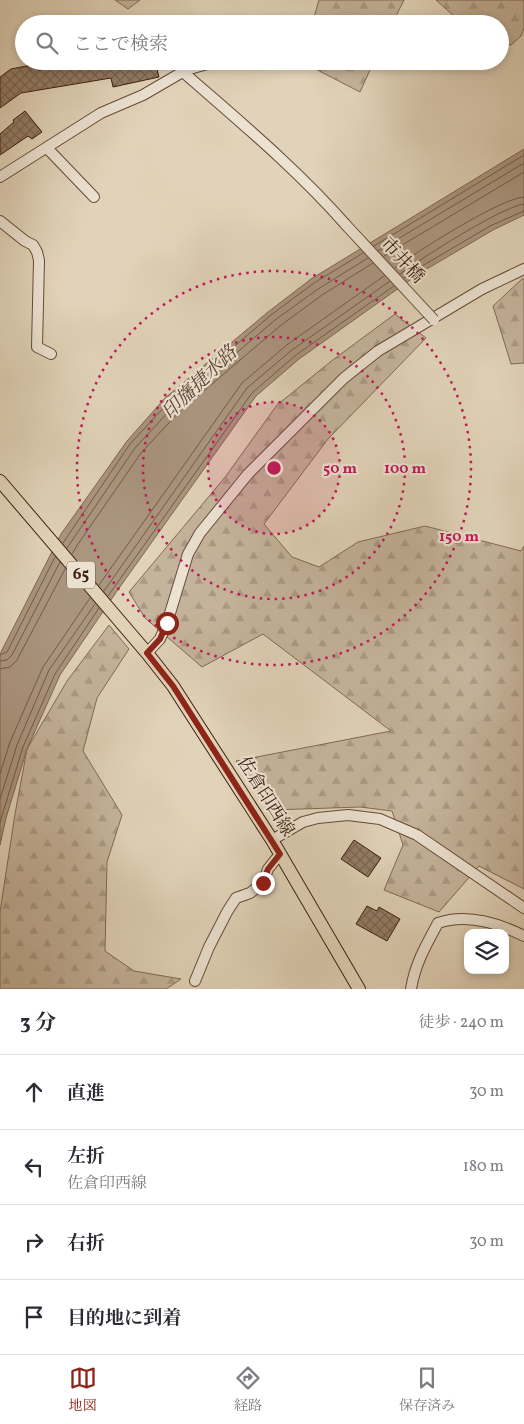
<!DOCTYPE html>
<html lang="ja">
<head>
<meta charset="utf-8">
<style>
	:root { --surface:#fff; --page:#f7f7f7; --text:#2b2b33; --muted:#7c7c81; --line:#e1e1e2; --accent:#8f2418 }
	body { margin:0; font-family:Vollkorn,"Noto Serif JP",serif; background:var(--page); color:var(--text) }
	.controls { position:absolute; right:15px; bottom:15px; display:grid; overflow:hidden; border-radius:10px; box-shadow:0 2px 8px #0003 }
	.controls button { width:45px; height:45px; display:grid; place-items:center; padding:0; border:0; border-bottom:1px solid var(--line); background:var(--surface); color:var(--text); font:25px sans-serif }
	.stop { position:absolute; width:15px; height:15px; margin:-11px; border:4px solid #8f2418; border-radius:50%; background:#fff }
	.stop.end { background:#8f2418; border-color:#fff; box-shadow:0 1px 5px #0008 }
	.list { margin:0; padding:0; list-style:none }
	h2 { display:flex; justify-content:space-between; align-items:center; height:65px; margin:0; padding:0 20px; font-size:21px }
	h2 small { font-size:16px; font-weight:400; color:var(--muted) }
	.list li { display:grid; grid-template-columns:32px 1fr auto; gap:15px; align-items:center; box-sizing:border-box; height:75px; padding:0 20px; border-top:1px solid var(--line) }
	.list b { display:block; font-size:19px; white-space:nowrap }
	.list p { margin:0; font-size:16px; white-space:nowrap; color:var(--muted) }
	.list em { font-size:16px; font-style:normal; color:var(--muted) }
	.icon { flex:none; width:28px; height:28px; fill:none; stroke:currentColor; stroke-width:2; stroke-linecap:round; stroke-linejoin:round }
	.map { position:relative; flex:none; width:524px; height:989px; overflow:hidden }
	.search { position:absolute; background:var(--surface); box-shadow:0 2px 8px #0003; left:15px; right:15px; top:15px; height:55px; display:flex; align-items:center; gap:12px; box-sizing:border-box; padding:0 18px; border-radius:28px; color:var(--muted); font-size:19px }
	.sheet { height:365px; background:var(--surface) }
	nav { display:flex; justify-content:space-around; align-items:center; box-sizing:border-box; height:70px; border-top:1px solid var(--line); background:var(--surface); font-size:14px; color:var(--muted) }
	nav a { display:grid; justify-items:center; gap:2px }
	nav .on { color:var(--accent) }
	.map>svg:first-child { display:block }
</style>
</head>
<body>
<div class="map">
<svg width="524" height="989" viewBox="0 0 524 989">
	<defs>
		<pattern id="forest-firs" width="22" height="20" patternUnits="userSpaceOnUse" patternTransform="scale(1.25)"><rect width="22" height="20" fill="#c5b49c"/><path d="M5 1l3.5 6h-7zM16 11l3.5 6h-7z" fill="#aa9a85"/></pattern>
		<pattern id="building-cross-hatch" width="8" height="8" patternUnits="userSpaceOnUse" patternTransform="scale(1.25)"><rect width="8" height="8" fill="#937c67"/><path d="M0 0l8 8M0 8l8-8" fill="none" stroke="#796553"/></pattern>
	</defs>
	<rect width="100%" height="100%" fill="#e1d3b9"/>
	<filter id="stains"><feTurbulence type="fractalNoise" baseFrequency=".004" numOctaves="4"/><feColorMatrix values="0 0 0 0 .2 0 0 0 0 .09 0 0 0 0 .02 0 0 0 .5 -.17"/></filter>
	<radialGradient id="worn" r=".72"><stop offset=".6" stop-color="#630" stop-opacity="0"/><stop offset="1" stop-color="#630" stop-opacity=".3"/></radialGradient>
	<g fill="url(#forest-firs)" stroke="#826956">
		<path d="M115 0H140L128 9Z"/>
		<path d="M319 0H404L392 24H312Z"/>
		<path d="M436 0H524V28L521 36 511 45 500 42V24H463Z"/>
		<path d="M300 61H374L360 92Z"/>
		<path d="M522 279H524V363L511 364 493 306Z"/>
		<path d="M395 314 426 338 328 439 264 524 292 557 319 567 358 542 425 526 521 551 524 546V889L479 866 439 912 384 890 403 845 392 811 360 807 272 810 236 761 391 731 263 634 202 667 145 618 129 592 226 476 277 405 334 359Z"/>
		<path d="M109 625 129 649 97 698 83 751 122 815 107 862 105 951 134 971 181 979 166 989H0V912L15 814 27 749 67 681Z"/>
	</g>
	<path fill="#aa957f" stroke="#7f6552" d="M524 149V215L493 230 420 273 299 359 256 396 117 591 60 675 27 749 6 818 0 845V654L61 534 127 441 165 398 268 312 311 279Z"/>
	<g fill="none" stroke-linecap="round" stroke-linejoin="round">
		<g stroke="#745a47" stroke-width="1">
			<path d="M374 246 524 155"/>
			<path d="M378 251 524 163"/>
			<path d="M384 256 524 172"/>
			<path d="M395 268C416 252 501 198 524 197"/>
			<path d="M400 274C420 259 503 206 524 204"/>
			<path d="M404 278 417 269 490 226 524 211"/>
			<path d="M63 543 130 444 169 402 271 315 314 283 363 253"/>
			<path d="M67 548 135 448 173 407 275 320 318 289 368 258"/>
			<path d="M72 554 78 544 141 453 179 412 280 326 322 295 373 263"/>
			<path d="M99 585 242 383 288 344 384 276"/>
			<path d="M104 591 247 388 292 350 390 281"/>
			<path d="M108 596 252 393 296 355 394 286"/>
			<path d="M0 655 7 652 55 557"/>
			<path d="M0 661 7 660 12 655 60 562"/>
			<path d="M0 669 10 667 17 660 65 569"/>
			<path d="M0 774 10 742 43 667 90 598"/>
			<path d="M0 799 17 745 49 670 95 604"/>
			<path d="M0 822 23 747 55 674 99 608"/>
		</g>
	</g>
	<g fill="url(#building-cross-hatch)" stroke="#3e1e0f">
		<path d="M104 61H155L159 77 113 87 111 78 21 93 0 108V77L11 69 37 64 38 70Z"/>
		<path d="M25 111 42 132 32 139 28 136 0 155V134L14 122 13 120Z"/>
		<path d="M354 840 381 858 368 877 341 859Z"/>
		<path d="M367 906 377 911 379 907 400 919 387 941 356 924Z"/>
	</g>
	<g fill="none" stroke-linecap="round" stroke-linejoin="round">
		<defs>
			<g id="minor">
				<path d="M183 72C239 121 297 169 346 225"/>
				<path d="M47 148 94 197"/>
				<path d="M0 177 101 113 143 95 186 70 218 61H224"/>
				<path d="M0 221 25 241 33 245 37 252 39 260 37 347 51 354"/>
				<path d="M147 653 160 639 167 623 188 554 200 533 248 474 344 378 378 351 482 289 524 269"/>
				<path d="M272 840 303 822 318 818 348 815 380 819 417 835 524 908"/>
				<path d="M195 981 209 947 227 912 236 898 250 893 263 883 268 869 280 854"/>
				<path d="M411 989C415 964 426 945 438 923 467 913 498 923 524 936"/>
			</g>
			<path id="major" d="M0 481 147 653 173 686 272 840 359 989"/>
		</defs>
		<use href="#minor" stroke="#674b3a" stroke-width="12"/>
		<use href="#major" stroke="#3e1e0f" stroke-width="14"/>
		<use href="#minor" stroke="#ece2d2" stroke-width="10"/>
		<use href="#major" stroke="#e1d3b9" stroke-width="12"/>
		<defs>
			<path id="minor-bridge" d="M346 225 434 320"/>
		</defs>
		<use href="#minor-bridge" stroke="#674b3a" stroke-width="12" stroke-linecap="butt"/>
		<use href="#minor-bridge" stroke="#ece2d2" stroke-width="10"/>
	</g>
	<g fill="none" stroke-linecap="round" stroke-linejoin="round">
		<path stroke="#8f2418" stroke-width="6" d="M167 623 160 639 147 653 173 686 280 854 268 869 263 883"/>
	</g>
	<circle cx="274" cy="468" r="66" fill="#c2185b" fill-opacity=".12"/>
	<g fill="none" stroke="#c2185b" stroke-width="2.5" stroke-dasharray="2.5 5">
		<circle cx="274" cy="468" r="66"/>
		<circle cx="274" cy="468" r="131"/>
		<circle cx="274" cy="468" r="197"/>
	</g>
	<g text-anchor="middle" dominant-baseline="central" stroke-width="4.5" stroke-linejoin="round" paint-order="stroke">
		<rect fill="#ece2d2" stroke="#72594a" stroke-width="1" x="67" y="561.5" width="28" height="27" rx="4"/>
		<g font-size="16" font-weight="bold" fill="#3e1e0f">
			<text x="81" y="575">65</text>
		</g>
		<g font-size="18" fill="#3e1e0f" stroke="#ece2d2">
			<text transform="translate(402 261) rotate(47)">市井橋</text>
			<text transform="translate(265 797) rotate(58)">佐倉印西線</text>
		</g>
		<g font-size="19" font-style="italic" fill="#5e4231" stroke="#ece2d2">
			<text transform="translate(200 383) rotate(-44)">印旛捷水路</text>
		</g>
	</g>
	<circle cx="274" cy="468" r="8" fill="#c2185b" stroke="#ece2d2" stroke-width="2.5"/>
	<g font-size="15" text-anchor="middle" font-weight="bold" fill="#c2185b" stroke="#ece2d2" stroke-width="4.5" stroke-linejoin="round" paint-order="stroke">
		<text x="340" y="473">50 m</text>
		<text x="405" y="473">100 m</text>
		<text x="459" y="541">150 m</text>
	</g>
	<rect width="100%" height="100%" filter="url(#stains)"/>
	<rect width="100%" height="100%" fill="url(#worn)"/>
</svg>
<div class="controls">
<button><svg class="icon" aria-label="layers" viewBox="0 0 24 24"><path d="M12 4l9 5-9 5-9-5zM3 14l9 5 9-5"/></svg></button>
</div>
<div class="stop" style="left:167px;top:623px"></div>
<div class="stop end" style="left:263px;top:883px"></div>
<div class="search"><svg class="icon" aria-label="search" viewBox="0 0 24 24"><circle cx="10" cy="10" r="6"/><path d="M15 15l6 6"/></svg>ここで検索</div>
</div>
<section class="sheet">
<h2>3 分<small>徒歩 · 240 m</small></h2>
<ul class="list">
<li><svg class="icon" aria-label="ahead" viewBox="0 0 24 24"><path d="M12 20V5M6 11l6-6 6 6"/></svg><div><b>直進</b></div><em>30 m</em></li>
<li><svg class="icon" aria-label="left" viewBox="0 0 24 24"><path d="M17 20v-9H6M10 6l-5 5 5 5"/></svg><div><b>左折</b><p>佐倉印西線</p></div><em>180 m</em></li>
<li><svg class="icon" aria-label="right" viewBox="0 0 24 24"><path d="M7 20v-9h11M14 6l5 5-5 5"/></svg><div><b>右折</b></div><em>30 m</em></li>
<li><svg class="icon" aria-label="arrive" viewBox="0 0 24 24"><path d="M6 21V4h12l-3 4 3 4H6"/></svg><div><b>目的地に到着</b></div></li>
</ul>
</section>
<nav>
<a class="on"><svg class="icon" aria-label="map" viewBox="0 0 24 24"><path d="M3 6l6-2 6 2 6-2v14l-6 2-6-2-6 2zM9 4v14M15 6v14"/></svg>地図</a>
<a><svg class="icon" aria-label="directions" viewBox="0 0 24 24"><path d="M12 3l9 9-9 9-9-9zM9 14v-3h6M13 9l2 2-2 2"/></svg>経路</a>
<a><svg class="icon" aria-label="saved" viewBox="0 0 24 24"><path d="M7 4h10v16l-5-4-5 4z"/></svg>保存済み</a>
</nav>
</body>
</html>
